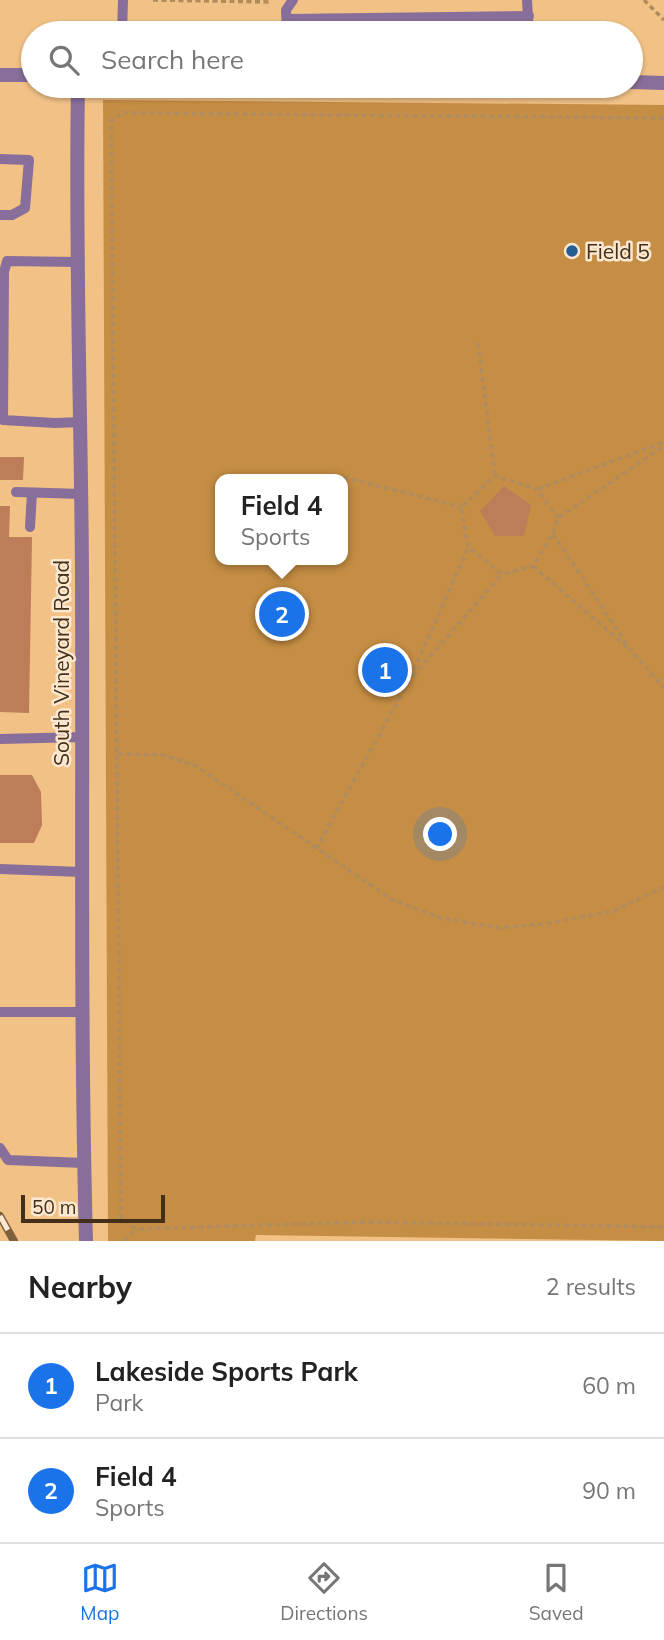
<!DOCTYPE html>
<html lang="en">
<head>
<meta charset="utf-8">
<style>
	:root { --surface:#fff; --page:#f6f6f6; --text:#222; --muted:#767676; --line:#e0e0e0; --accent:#1a73e8 }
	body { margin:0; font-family:Mulish,sans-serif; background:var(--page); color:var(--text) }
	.scale { position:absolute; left:21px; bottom:18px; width:144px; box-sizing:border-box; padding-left:7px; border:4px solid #443018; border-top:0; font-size:19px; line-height:24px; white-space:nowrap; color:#443018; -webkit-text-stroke:5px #fce8d1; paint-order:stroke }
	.you { position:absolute; left:441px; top:835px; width:24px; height:24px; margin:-18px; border:5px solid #fff; border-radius:50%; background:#1a73e8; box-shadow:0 0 0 10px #1a73e833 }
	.badge { display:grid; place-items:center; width:46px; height:46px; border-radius:50%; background:var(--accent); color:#fff; font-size:23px; font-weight:700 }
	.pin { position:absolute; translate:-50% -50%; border:4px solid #fff; box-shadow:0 2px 7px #0006 }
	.popup { position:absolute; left:215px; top:474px; width:133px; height:91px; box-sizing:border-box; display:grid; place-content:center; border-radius:14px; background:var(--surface); filter:drop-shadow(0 2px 5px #0005); font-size:23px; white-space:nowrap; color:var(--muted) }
	.popup b { font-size:26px; color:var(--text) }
	.popup::after { content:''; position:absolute; left:50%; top:100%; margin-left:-14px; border:14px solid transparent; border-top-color:var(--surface) }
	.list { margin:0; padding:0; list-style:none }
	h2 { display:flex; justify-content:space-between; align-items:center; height:91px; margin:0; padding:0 28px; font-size:30px }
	h2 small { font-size:23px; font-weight:400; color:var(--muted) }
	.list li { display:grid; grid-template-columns:46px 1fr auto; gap:21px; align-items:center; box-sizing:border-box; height:105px; padding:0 28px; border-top:2px solid var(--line) }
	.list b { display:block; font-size:26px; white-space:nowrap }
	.list p { margin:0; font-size:23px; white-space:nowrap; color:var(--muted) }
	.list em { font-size:23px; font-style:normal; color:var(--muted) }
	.icon { flex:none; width:38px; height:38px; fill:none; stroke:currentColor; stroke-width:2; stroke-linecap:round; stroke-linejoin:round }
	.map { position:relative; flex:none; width:664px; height:1241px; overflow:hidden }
	.search { position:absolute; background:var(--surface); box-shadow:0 2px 5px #0004; left:21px; right:21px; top:21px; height:77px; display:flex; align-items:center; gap:18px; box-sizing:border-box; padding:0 24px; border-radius:38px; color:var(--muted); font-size:26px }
	.sheet { height:301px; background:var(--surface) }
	nav { display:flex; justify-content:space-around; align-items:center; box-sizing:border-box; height:98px; border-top:2px solid var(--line); background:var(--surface); font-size:19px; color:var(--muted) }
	nav a { display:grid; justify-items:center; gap:4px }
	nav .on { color:var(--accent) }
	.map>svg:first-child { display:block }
</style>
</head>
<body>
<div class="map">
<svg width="664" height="1241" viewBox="0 0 664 1241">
	<rect width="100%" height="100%" fill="#f1c186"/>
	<path fill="#c68e44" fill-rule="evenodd" d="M103 100 664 105V1241L256 1235 255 1241H108ZM221 479H343V560H221Z"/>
	<g fill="#bc7d58">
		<path d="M0 457H24L23 480H0Z"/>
		<path d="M504 486 531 505 524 536H495L480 511Z"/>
		<path d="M0 506H10L9 537H32L29 713 0 712Z"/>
		<path d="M0 775H32L41 792 42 825 34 843H0Z"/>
	</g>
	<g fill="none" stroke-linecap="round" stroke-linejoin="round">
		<g stroke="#b08b5d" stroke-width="3.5" stroke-dasharray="5 3.5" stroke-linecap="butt">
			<path d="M153 0 272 2"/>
			<path d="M644 0 664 20"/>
			<path d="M664 118 122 113 111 121 121 1218 136 1229 366 1222 664 1227"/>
			<path d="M478 343 495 476"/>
			<path d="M343 477 461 507"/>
			<path d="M538 489 664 442"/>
			<path d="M558 518 537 489 495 476 461 507 468 547 502 574 533 566 553 534 558 518 664 446"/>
			<path d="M553 534 632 652 664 688"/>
			<path d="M533 566 628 648"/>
			<path d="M413 676 502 574"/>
			<path d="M118 754 163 755 196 766 391 899 441 918 500 928 550 923 613 911 664 887"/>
			<path d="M316 849 409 681 468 548"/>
			<path d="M124 1241 136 1229"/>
		</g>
		<g stroke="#886e9a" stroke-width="10">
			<path d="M527 0 529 33"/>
			<path d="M287 19 529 16"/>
			<path d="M122 33 123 0"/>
			<path d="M287 33 286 10 293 0"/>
			<path d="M0 159 29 160 25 208 12 215H0"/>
			<path d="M77 262 7 261 4 272 3 420 55 423 81 422"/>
			<path d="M16 492 82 494"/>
			<path d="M30 527 32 493"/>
			<path d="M0 739 83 737"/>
			<path d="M0 869 82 872"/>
			<path d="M0 1012H82"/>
			<path d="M0 1148 8 1160 84 1163"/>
		</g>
		<g stroke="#886e9a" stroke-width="14">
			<path d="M0 75H33"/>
			<path d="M631 82 664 83"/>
			<path d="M78 86C75 248 81 411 82 573 83 796 80 1018 86 1241"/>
		</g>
		<defs>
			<path id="rail" d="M0 1216 14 1241"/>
		</defs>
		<use href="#rail" stroke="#7e603d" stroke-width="8"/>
		<use href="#rail" stroke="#fce8d1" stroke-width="5" stroke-dasharray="16" stroke-linecap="butt"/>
	</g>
	<circle fill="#245c94" stroke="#fce8d1" stroke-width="2.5" cx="572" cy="251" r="7"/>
	<g text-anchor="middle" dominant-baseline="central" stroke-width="5" stroke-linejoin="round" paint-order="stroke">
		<g font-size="21" fill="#443018" stroke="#fce8d1" text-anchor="start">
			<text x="586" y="251">Field 5</text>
		</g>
		<g font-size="21" fill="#443018" stroke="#fce8d1">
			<text transform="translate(61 663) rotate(-90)">South Vineyard Road</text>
		</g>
	</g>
</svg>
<div class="scale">50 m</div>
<div class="you"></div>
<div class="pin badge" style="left:385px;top:670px">1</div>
<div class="pin badge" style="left:282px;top:614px">2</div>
<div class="popup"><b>Field 4</b>Sports</div>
<div class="search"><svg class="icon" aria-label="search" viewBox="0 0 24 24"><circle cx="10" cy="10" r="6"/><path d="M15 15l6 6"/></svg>Search here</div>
</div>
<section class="sheet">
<h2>Nearby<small>2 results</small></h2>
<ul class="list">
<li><span class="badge">1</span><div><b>Lakeside Sports Park</b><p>Park</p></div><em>60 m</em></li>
<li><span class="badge">2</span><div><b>Field 4</b><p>Sports</p></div><em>90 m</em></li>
</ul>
</section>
<nav>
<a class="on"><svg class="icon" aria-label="map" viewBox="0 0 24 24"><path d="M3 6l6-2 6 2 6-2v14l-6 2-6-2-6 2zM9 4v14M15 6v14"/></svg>Map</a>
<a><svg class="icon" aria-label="directions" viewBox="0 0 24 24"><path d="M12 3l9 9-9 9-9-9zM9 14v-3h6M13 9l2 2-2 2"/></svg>Directions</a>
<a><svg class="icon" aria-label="saved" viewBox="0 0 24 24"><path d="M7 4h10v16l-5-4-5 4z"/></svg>Saved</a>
</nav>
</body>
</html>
